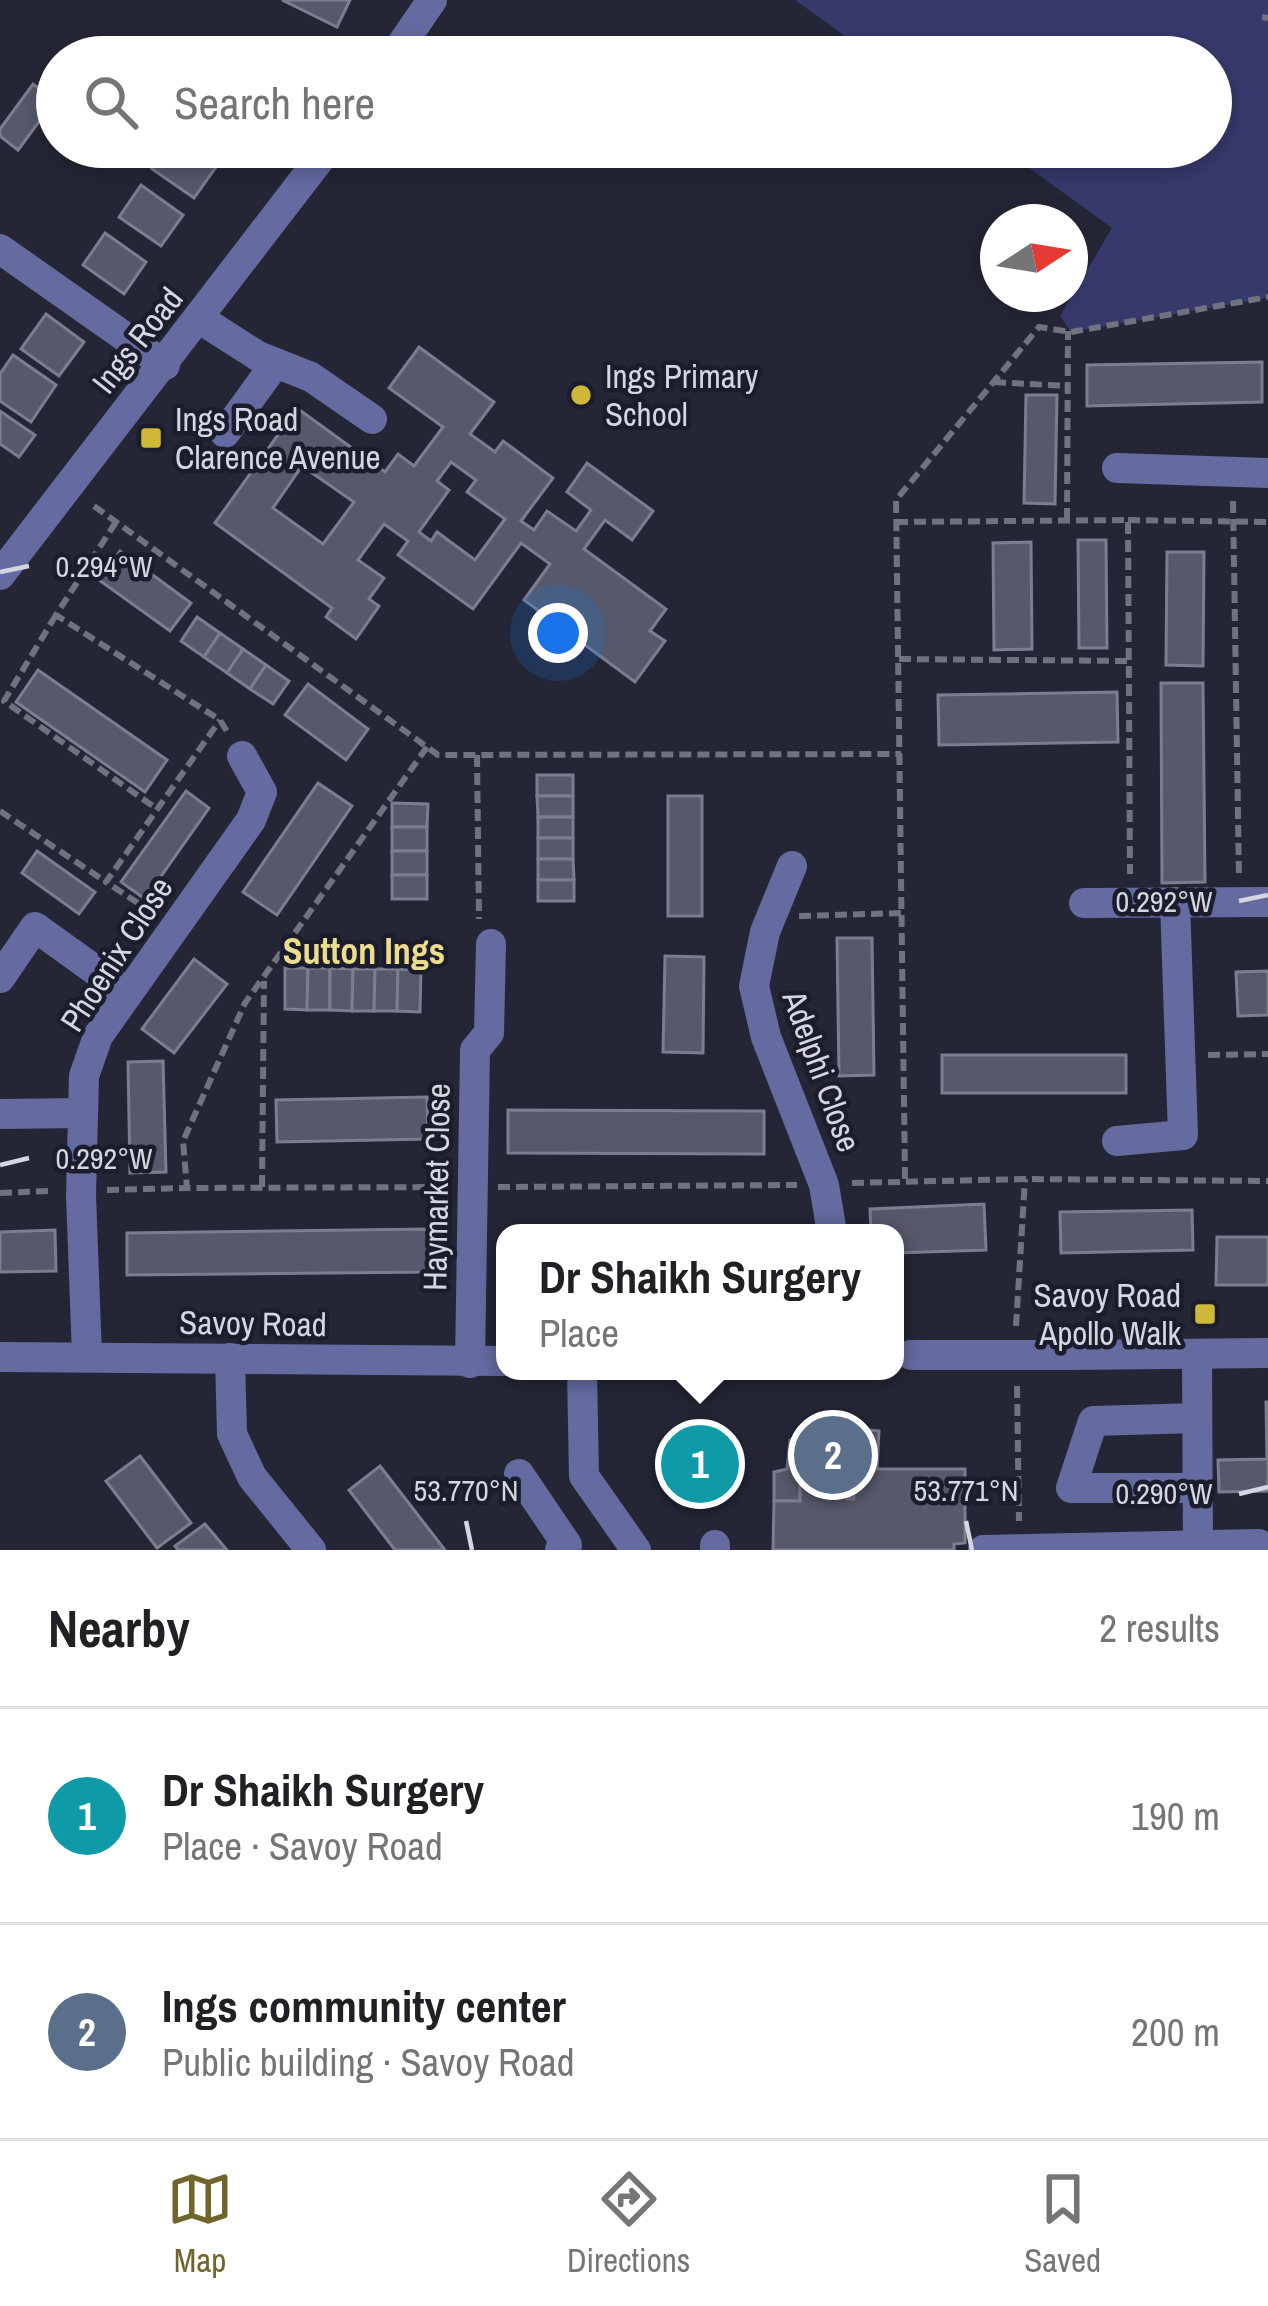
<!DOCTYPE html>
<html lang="en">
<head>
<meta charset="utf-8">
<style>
	:root { --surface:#fff; --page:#f6f6f6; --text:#202124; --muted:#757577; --line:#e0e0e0; --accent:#6f652d }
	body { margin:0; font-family:"Archivo Narrow",sans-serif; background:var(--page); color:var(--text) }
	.compass { position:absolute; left:980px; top:204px; width:108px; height:108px; border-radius:50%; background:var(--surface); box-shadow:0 6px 18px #0003; rotate:78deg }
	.you { position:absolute; left:558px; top:633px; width:42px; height:42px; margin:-30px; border:9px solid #fff; border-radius:50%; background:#1a73e8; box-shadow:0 0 0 18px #1a73e833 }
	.badge { display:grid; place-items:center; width:78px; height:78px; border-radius:50%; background:var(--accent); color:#fff; font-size:39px; font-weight:700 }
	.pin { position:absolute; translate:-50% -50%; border:6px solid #fff; box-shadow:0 3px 12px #0006 }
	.popup { position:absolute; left:496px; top:1224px; width:408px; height:156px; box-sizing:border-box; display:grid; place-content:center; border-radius:24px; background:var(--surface); filter:drop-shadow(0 3px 9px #0005); font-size:39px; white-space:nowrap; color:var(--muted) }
	.popup b { font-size:45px; color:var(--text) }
	.popup::after { content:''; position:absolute; left:50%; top:100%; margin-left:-24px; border:24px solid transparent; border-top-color:var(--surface) }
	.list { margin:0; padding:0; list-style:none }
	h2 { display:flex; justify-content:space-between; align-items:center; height:156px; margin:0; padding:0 48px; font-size:51px }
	h2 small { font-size:39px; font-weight:400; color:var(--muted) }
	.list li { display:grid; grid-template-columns:78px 1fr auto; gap:36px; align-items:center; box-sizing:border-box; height:216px; padding:0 48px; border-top:3px solid var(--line) }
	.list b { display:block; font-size:45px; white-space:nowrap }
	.list p { margin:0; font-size:39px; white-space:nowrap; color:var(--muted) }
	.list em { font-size:39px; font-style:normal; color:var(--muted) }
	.icon { flex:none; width:66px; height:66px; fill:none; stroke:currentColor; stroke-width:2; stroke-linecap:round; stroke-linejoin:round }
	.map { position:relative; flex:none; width:1268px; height:1550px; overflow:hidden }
	.search { position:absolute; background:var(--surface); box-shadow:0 6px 18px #0003; left:36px; right:36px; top:36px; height:132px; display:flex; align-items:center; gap:30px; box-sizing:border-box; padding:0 42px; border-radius:66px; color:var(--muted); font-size:45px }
	.sheet { height:588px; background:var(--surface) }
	nav { display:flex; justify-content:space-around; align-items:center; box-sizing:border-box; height:168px; border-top:3px solid var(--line); background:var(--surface); font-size:33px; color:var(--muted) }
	nav a { display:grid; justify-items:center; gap:6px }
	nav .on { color:var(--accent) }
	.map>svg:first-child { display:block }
</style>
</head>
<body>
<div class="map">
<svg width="1268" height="1550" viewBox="0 0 1268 1550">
	<rect width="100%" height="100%" fill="#242636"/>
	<path fill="#36396a" d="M795 0H1268V298L1071 332 1060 316 1112 228 1000 147H1211V57H874Z"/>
	<g fill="#56596b" stroke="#7b7e91" stroke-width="3" fill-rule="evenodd">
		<path d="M282 0H350L337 27Z"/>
		<path d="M33 84 55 100 18 150 0 136V129Z"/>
		<path d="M168 147H188L216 167 194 198 152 169Z"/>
		<path d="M141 185 183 215 161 246 119 217Z"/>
		<path d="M105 233 146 262 124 294 83 265Z"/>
		<path d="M46 314 84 342 59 376 21 349Z"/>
		<path d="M419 347 494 402 470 434 495 452 503 441 553 478 521 521 534 530 547 511 576 531 591 510 567 492 587 463 653 511 632 540 605 520 584 549 666 609 650 631 665 641 635 682 524 600 550 564 521 543 473 609 398 555 408 541 384 524 358 560 384 578 369 599 379 606 356 639 326 617 332 608 215 523 297 408 385 472 398 454 414 466 443 427 389 388ZM451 462 476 480 467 492 505 519 475 560 437 532 431 541 419 532 449 490 437 481ZM302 466 354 502 323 544 273 508Z"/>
		<path d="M13 355 56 385 31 422 0 401V374Z"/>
		<path d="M1262 362V402L1087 406V365Z"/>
		<path d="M1026 395H1057L1055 504 1024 503Z"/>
		<path d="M0 411 35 435 19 457 0 444Z"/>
		<path d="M1078 540H1106L1107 648H1079Z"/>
		<path d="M1031 542 1032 649 994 650 993 543Z"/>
		<path d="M120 551 191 603 170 631 99 580Z"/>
		<path d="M1167 552H1204L1203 666 1166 665Z"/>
		<path d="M197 617 220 633 204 657 181 641Z"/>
		<path d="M220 633 243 649 227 673 204 657Z"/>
		<path d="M243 649 266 665 250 689 227 673Z"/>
		<path d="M266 665 289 681 273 704 250 689Z"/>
		<path d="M38 670 167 760 145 792 16 702Z"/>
		<path d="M1161 683H1203L1205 882 1162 883Z"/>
		<path d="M308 684 368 729 346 760 285 715Z"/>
		<path d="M1117 692 1118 742 939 745 938 695Z"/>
		<rect x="537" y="775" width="36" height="21"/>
		<path d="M318 783 352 806 277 915 243 892Z"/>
		<path d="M186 791 209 808 145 899 121 882Z"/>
		<path d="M537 796H573V817H538Z"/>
		<rect x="668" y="796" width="34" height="120"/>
		<path d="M392 803 428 804 427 827H392Z"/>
		<rect x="538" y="817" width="35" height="21"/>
		<rect x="392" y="827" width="35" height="24"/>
		<rect x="538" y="838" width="35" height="21"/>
		<path d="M37 851 95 892 79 914 22 873Z"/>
		<rect x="392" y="851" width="35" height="24"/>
		<path d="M538 859H573L574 880H538Z"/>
		<rect x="392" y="875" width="35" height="24"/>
		<rect x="538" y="880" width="36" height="21"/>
		<path d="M837 938H872L874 1075 839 1076Z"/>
		<path d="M665 956 704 957 703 1053 663 1052Z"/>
		<path d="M194 959 227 984 174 1053 142 1029Z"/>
		<path d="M285 968H308L307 1010 285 1009Z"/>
		<path d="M308 968H330V1010H307Z"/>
		<path d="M330 968 353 969 352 1011 330 1010Z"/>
		<path d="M353 969H375L374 1011H352Z"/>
		<path d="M375 969H398L397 1011H374Z"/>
		<path d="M398 969 421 970 420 1012 397 1011Z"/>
		<path d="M1268 971V1015L1238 1016 1236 972Z"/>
		<rect x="942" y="1055" width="184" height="38"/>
		<path d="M163 1061 166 1172 130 1173 128 1062Z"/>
		<path d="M427 1097 428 1139 277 1142 276 1100Z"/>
		<path d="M508 1110 764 1111V1154L508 1153Z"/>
		<path d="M984 1204 986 1250 895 1253V1233H871L870 1209Z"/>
		<path d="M1192 1210 1193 1250 1061 1253 1060 1212Z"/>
		<path d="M429 1229 430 1272 127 1275V1233Z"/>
		<path d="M55 1230 56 1271 0 1272V1232Z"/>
		<path d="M1217 1237H1268V1285H1216Z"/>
		<path d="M1266 1402H1268V1491L1219 1492 1218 1460 1267 1459Z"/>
		<path d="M832 1426 879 1431 877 1470 854 1469V1499H847V1485L800 1484V1501H774V1472L787 1469 790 1440Z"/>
		<path d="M737 1442 739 1482 706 1483V1489L662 1485 661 1445Z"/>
		<path d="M140 1456 191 1523 157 1548 106 1481Z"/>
		<path d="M380 1466 445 1550H395L349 1490Z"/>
		<path d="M854 1469H965V1543L954 1544V1550H773L774 1501H800V1484L847 1485V1499H854Z"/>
		<path d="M205 1524 227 1550H178L175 1546Z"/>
	</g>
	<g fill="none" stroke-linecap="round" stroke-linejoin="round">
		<g stroke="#707280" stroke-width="6" stroke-dasharray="12 6" stroke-linecap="butt">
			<path d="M1262 17 1268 18"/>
			<path d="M994 382 1067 386"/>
			<path d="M1233 501 1239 878"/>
			<path d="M94 506 438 755 901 754"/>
			<path d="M1067 520 1068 331"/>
			<path d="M1128 520 1268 522"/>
			<path d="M116 522 56 615 220 720 228 733"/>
			<path d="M896 522 1128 520 1130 874"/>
			<path d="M56 615 4 701 157 809"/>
			<path d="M899 659 1129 661"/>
			<path d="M427 747 245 1003 183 1141 187 1188 449 1187"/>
			<path d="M477 755 479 919"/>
			<path d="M0 811 106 882"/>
			<path d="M153 913 106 882 220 720"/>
			<path d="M799 916 903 913"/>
			<path d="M1208 1055 1268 1054"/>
			<path d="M905 1179 896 500 1039 327 1071 332 1268 297"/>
			<path d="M852 1183 1025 1179 1268 1181"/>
			<path d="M262 1187 264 981"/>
			<path d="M498 1187 797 1185"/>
			<path d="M107 1190 187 1188"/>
			<path d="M0 1193 51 1191"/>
			<path d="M1016 1326 1025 1179"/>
			<path d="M1017 1386 1019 1521"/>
		</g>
		<g stroke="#656ba1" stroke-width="30">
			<path d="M393 57 432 0"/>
			<path d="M0 249 165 365"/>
			<path d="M200 319 258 356 311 377 372 419"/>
			<path d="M225 433 275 364"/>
			<path d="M1117 468 1268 473"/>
			<path d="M0 575 329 147"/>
			<path d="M792 866 765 932 754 986 766 1037 824 1185 832 1233"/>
			<path d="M1084 903 1268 902"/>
			<path d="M0 978 35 927 127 993"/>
			<path d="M0 1114 83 1113"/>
			<path d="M1117 1141 1183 1135 1175 902"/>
			<path d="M1067 1355 1268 1353"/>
			<path d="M1197 1355 1198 1550"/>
			<path d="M0 1357 505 1361"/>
			<path d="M87 1357 81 1195 84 1076 98 1036 251 820 262 792 242 756"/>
			<path d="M230 1358 232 1434 252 1477 311 1550"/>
			<path d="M470 1363 475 1050 489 1033 491 944"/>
			<path d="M582 1371 584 1476 636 1550"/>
			<path d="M1197 1418 1093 1421 1071 1488H1198"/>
			<path d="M519 1474 567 1545 560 1550"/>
			<path d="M715 1545V1550"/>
			<path d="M983 1550 1259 1544"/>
		</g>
		<path stroke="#656ba1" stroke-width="30" d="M911 1355H1067"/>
	</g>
	<path fill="none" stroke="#d4d6e0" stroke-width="4.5" d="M0 572 29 566M1239 901 1268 895M0 1165 29 1158M1239 1494 1268 1487M466 1521 472 1550M966 1521 972 1550"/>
	<g fill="#cfb837" stroke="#1b1d2c" stroke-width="4.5">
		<circle cx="581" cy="395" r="12"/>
		<rect x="139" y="426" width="24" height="24" rx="6"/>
		<rect x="1193" y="1302" width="24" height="24" rx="6"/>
	</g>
	<g text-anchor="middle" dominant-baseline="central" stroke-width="9" stroke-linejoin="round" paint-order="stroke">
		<g font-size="33" fill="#d4d6e0" stroke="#1b1d2c">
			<text transform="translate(137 340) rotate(-52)">Ings Road</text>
			<text transform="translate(116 954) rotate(-57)">Phoenix Close</text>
			<text transform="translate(822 1071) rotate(70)">Adelphi Close</text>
			<text transform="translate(436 1187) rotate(-89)">Haymarket Close</text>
			<text transform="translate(253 1323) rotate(1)">Savoy Road</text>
		</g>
		<g font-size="33" fill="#d4d6e0" stroke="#1b1d2c" text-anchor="start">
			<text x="605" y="376">Ings Primary<tspan x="605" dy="38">School</tspan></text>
			<text x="175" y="419">Ings Road<tspan x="175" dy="38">Clarence Avenue</tspan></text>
			<text x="1181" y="1295" text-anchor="end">Savoy Road<tspan x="1181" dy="38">Apollo Walk</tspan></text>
		</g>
		<g font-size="36" font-weight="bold" fill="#ebdc8e" stroke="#1b1d2c">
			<text x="364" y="951">Sutton Ings</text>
		</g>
	</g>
	<g font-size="30" text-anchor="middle" fill="#d4d6e0" stroke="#1b1d2c" stroke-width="9" stroke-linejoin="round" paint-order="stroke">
		<text x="104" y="577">0.294°W</text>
		<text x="1164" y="912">0.292°W</text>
		<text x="104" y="1169">0.292°W</text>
		<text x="466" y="1501">53.770°N</text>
		<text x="966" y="1501">53.771°N</text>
		<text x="1164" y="1504">0.290°W</text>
	</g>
</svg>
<svg class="compass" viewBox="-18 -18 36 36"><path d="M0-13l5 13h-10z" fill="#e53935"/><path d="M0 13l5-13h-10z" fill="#757577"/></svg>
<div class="you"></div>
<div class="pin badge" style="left:700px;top:1464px;background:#0f9aa8">1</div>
<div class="popup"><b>Dr Shaikh Surgery</b>Place</div>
<div class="pin badge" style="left:833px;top:1455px;background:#5c6f8a">2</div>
<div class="search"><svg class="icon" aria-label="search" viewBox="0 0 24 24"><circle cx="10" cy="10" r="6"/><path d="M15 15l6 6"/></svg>Search here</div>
</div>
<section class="sheet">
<h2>Nearby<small>2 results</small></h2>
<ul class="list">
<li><span class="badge" style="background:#0f9aa8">1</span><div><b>Dr Shaikh Surgery</b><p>Place · Savoy Road</p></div><em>190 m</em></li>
<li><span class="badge" style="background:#5c6f8a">2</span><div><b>Ings community center</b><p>Public building · Savoy Road</p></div><em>200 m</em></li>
</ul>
</section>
<nav>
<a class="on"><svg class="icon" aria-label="map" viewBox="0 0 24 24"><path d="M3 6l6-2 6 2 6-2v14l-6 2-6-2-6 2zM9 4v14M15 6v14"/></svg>Map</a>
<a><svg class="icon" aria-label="directions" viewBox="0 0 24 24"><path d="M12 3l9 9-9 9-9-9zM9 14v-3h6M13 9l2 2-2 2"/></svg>Directions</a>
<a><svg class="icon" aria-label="saved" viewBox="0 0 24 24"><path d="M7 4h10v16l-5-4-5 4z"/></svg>Saved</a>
</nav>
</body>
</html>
